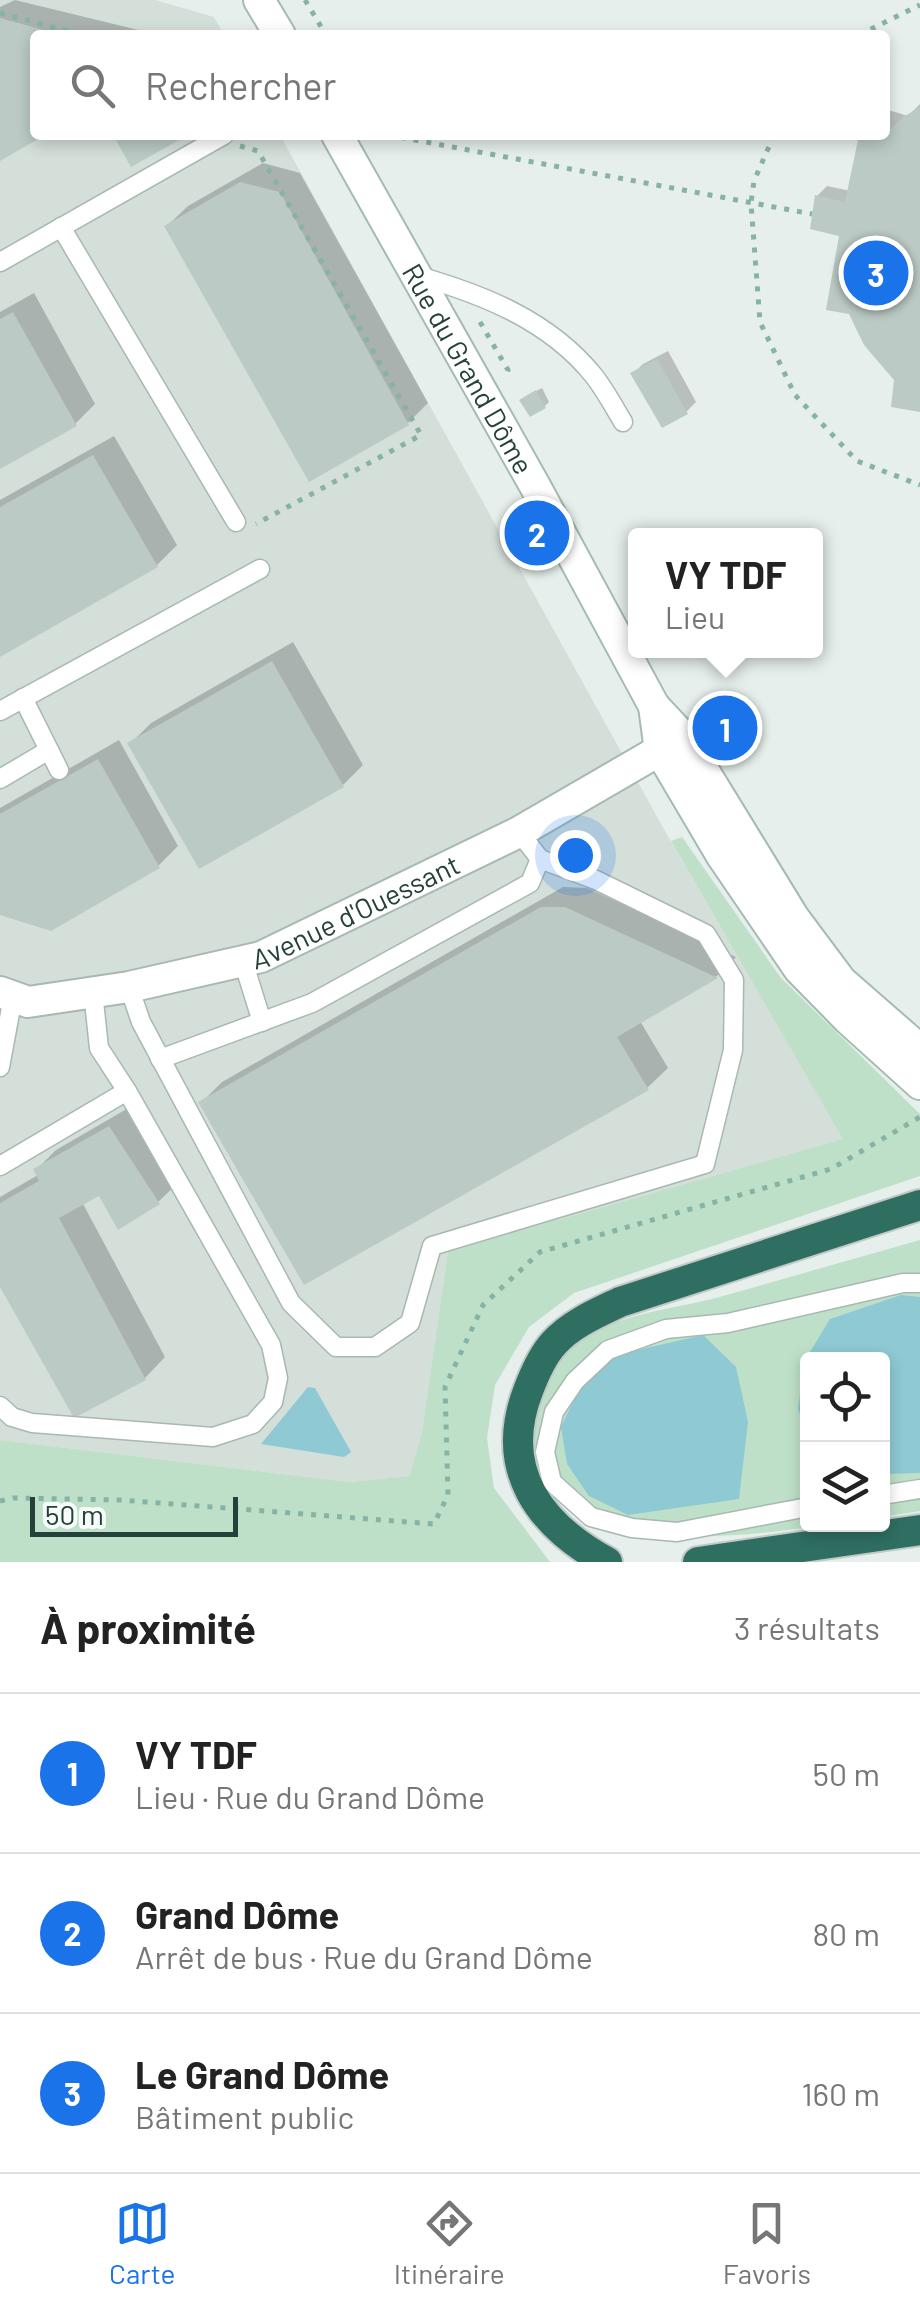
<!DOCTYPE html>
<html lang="fr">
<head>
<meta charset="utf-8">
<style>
	:root { --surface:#fff; --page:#f2f2f2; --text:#222; --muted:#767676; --line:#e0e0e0; --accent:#1a73e8 }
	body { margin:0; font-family:Barlow,sans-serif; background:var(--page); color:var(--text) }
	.controls { position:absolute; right:30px; bottom:30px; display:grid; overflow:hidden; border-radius:10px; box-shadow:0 5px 15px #0003 }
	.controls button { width:90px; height:90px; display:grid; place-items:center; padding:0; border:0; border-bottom:2px solid var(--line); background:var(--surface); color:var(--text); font:50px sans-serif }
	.scale { position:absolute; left:30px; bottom:25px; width:208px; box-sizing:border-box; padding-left:10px; border:5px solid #24423a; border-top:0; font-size:28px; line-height:35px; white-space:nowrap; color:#24423a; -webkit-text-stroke:8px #f7fbf9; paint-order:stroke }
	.you { position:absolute; left:575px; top:855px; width:35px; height:35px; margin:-25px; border:8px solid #fff; border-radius:50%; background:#1a73e8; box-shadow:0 0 0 15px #1a73e833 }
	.badge { display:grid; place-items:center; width:65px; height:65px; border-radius:50%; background:var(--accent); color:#fff; font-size:32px; font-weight:700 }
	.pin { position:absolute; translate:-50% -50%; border:5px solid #fff; box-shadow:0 2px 10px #0006 }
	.popup { position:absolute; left:628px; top:528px; width:195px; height:130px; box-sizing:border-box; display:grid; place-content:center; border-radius:10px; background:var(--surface); filter:drop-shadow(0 2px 8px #0005); font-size:32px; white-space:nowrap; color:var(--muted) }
	.popup b { font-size:38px; color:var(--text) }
	.popup::after { content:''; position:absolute; left:50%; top:100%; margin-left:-20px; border:20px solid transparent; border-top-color:var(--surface) }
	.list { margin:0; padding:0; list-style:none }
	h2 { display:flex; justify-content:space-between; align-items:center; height:130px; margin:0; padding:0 40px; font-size:42px }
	h2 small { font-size:32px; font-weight:400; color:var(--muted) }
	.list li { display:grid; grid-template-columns:65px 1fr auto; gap:30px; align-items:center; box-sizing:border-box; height:160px; padding:0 40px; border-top:2px solid var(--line) }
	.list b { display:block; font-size:38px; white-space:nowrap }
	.list p { margin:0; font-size:32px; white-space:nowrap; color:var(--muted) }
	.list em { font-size:32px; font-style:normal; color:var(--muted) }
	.icon { flex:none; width:55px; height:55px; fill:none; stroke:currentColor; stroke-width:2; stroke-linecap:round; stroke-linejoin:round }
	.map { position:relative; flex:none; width:920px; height:1562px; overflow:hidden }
	.search { position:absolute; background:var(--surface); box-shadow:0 5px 15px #0003; left:30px; right:30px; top:30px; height:110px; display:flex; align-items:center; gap:25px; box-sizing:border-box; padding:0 35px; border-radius:10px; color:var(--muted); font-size:38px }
	.sheet { height:610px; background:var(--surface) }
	nav { display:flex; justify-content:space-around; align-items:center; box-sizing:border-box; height:140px; border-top:2px solid var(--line); background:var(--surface); font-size:28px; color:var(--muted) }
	nav a { display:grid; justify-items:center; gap:5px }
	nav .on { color:var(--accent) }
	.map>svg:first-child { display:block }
</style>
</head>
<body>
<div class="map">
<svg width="920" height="1562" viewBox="0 0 920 1562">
	<rect width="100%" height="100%" fill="#e6efeb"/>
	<path fill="#d4dfda" d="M0 0H155L214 17 224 35H35V135H280L666 833 844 1139 448 1251 422 1431 411 1476 349 1482 0 1440Z"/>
	<g fill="#bfe0c8">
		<path d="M682 837 781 978 920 1114V1176L574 1293 529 1327 495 1385 487 1438 494 1488 550 1562H0V1440L349 1482 410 1476 422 1431 448 1251 843 1139 671 841Z"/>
		<path d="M920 1240V1511L883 1517 882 1360H808V1524L828 1525C731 1538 555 1562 530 1445 525 1419 548 1366 568 1349 610 1314 665 1311 716 1298 784 1279 852 1259 920 1240Z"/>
	</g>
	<g fill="#8ec9d4">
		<path d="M901 1295 920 1297V1473L883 1474 882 1360H808L807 1432 798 1409 805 1360 830 1319Z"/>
		<path d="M703 1335 736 1367 748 1422 739 1499 628 1515 589 1496 567 1464 561 1427 583 1381 620 1354Z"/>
		<path d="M308 1387 315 1388 351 1452 344 1457 261 1444Z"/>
	</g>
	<g fill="#0003">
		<path d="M15 0 159 35H35V135H40L0 158V7Z"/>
		<path d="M920 104V410L851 312 844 228 817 196 827 186 851 191 862 135H885V109L908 116Z"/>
		<path d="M263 163 300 173 428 403 408 423 167 226 188 206Z"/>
		<path d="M34 293 95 404 75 424 0 466V312Z"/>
		<path d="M668 351 696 402 686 412 633 374 643 364Z"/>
		<path d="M542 388 549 402 545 406 527 396Z"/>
		<path d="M114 436 177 545 157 565 0 654V500Z"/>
		<path d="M293 642 363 765 343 785 131 743 151 723Z"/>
		<path d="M730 717 735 725 730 730 725 721Z"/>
		<path d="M119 740 178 846 158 866 0 912V808Z"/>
		<path d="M563 887 587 888 736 957 717 976 640 1021 668 1068 647 1088 201 1103 222 1082Z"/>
		<path d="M130 1107 179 1182 158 1202 100 1192 82 1202 165 1357 145 1378 75 1415 0 1282V1197L38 1175 36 1170 56 1150Z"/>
	</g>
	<g fill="#bbcac4">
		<path d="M0 18 58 34 35 35V135H45L0 161Z"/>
		<path d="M920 107V412L891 407 894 380 864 345 849 314 826 310 839 236 810 229 815 195 845 202 859 135H885L903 117Z"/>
		<path d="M113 135H188L131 167Z"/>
		<path d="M240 182 280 192 409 425 309 482 164 226Z"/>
		<path d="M13 312 77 426 0 469V319Z"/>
		<path d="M657 359 688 414 662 428 630 373Z"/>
		<path d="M536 390 546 408 530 417 519 400Z"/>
		<path d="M93 455 158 567 0 657V507Z"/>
		<path d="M272 661 344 787 199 869 127 743Z"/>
		<path d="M725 720 732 732 724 736 717 725Z"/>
		<path d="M98 759 160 868 51 931 0 915V814Z"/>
		<path d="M541 907H565L718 978 617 1037 649 1090 304 1285 198 1102Z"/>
		<path d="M109 1126 160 1204 118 1230 99 1196 59 1218 146 1380 74 1418 0 1287V1203L39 1181 33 1169Z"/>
	</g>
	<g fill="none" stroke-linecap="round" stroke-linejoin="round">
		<defs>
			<g id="lane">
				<path d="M61 227 236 522"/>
				<path d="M0 262 224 135"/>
				<path d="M415 275C482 294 549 320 594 376 605 390 614 407 623 422"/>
				<path d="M23 698 59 770"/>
				<path d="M0 711 260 569"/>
				<path d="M0 779 49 750"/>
				<path d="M243 961 262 1022"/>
				<path d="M129 987 141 1022 291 1303 336 1347H375L410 1323 432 1246 705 1164 733 1050 734 980 706 934 596 880 540 859 519 832"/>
				<path d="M160 1059 312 1003 530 883 540 859"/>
				<path d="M0 1067 13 997"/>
				<path d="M0 1166 127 1091"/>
				<path d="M0 1406 12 1417 32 1423 213 1437 253 1424 273 1402 278 1378 271 1345 127 1091 99 1048 93 992"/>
				<path d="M882 1495 920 1489"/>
				<path d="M808 1507 677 1532 632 1528 591 1517 552 1482 545 1452 554 1412 575 1381 608 1350 666 1329 728 1323 903 1283H920"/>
			</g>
			<g id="street">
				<path id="s1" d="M0 992 28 1002 129 987 261 957 519 832 681 738"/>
			</g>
			<g id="secondary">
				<path d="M259 0 280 35"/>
				<path id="s2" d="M337 135 535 486 654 706 683 737 794 918 841 981 920 1050"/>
				<path d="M654 706 660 751 722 856 799 969 848 1019 920 1084"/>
			</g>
			<g id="highway">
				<path d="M607 1562C539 1525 498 1469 528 1391 534 1375 542 1356 554 1343 571 1324 597 1313 620 1302L920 1205"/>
				<path d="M698 1562 920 1530"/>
			</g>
		</defs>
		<use href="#lane" stroke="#a8b8b2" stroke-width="21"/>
		<use href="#street" stroke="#a8b8b2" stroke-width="34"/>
		<use href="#secondary" stroke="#a4bbb3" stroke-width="34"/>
		<use href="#highway" stroke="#c2cac8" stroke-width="34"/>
		<g stroke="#86b3a5" stroke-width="5" stroke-dasharray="5 8" stroke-linecap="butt">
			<path d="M305 0 326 35"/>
			<path d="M0 13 83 35"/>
			<path d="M859 35 920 5"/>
			<path d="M388 135 812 214"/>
			<path d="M774 135 754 181 751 203 760 322 795 395 857 461 920 485"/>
			<path d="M240 146 258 151 421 435 256 524"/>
			<path d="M480 322 508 370 505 378"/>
			<path d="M521 519 513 529 525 551 542 555"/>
			<path d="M0 1501 13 1498 121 1500 434 1524 448 1495 445 1387 483 1305 540 1252 831 1169 920 1117"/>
		</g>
		<use href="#lane" stroke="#fff" stroke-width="18"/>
		<use href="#street" stroke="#fff" stroke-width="30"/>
		<use href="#secondary" stroke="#fff" stroke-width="30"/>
		<use href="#highway" stroke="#2f6f62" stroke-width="30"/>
	</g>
	<g text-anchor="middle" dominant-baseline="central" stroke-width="8" stroke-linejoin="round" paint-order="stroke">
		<g font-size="28" fill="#24423a" stroke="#f7fbf9">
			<text stroke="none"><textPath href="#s2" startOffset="268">Rue du Grand Dôme</textPath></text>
			<text stroke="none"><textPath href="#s1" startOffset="372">Avenue d'Ouessant</textPath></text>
		</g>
	</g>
</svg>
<div class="controls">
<button><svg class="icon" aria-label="locate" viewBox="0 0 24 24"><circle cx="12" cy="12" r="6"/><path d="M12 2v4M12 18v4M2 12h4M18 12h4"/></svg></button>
<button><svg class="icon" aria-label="layers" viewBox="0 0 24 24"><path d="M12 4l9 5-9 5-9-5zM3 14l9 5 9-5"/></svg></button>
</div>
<div class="scale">50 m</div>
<div class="you"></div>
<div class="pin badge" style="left:725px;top:728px">1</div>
<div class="popup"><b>VY TDF</b>Lieu</div>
<div class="pin badge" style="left:537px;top:533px">2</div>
<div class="pin badge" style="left:876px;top:273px">3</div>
<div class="search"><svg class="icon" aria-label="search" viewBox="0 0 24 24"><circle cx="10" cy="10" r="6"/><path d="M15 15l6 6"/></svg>Rechercher</div>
</div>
<section class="sheet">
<h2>À proximité<small>3 résultats</small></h2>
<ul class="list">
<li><span class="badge">1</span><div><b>VY TDF</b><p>Lieu · Rue du Grand Dôme</p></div><em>50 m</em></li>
<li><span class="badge">2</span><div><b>Grand Dôme</b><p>Arrêt de bus · Rue du Grand Dôme</p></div><em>80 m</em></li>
<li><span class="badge">3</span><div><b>Le Grand Dôme</b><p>Bâtiment public</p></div><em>160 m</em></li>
</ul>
</section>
<nav>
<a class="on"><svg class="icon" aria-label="map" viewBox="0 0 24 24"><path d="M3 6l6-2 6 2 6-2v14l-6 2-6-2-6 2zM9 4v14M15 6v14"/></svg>Carte</a>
<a><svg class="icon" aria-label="directions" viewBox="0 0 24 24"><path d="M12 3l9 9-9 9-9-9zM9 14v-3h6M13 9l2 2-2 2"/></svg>Itinéraire</a>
<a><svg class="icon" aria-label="saved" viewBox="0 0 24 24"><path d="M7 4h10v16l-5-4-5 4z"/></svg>Favoris</a>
</nav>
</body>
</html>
